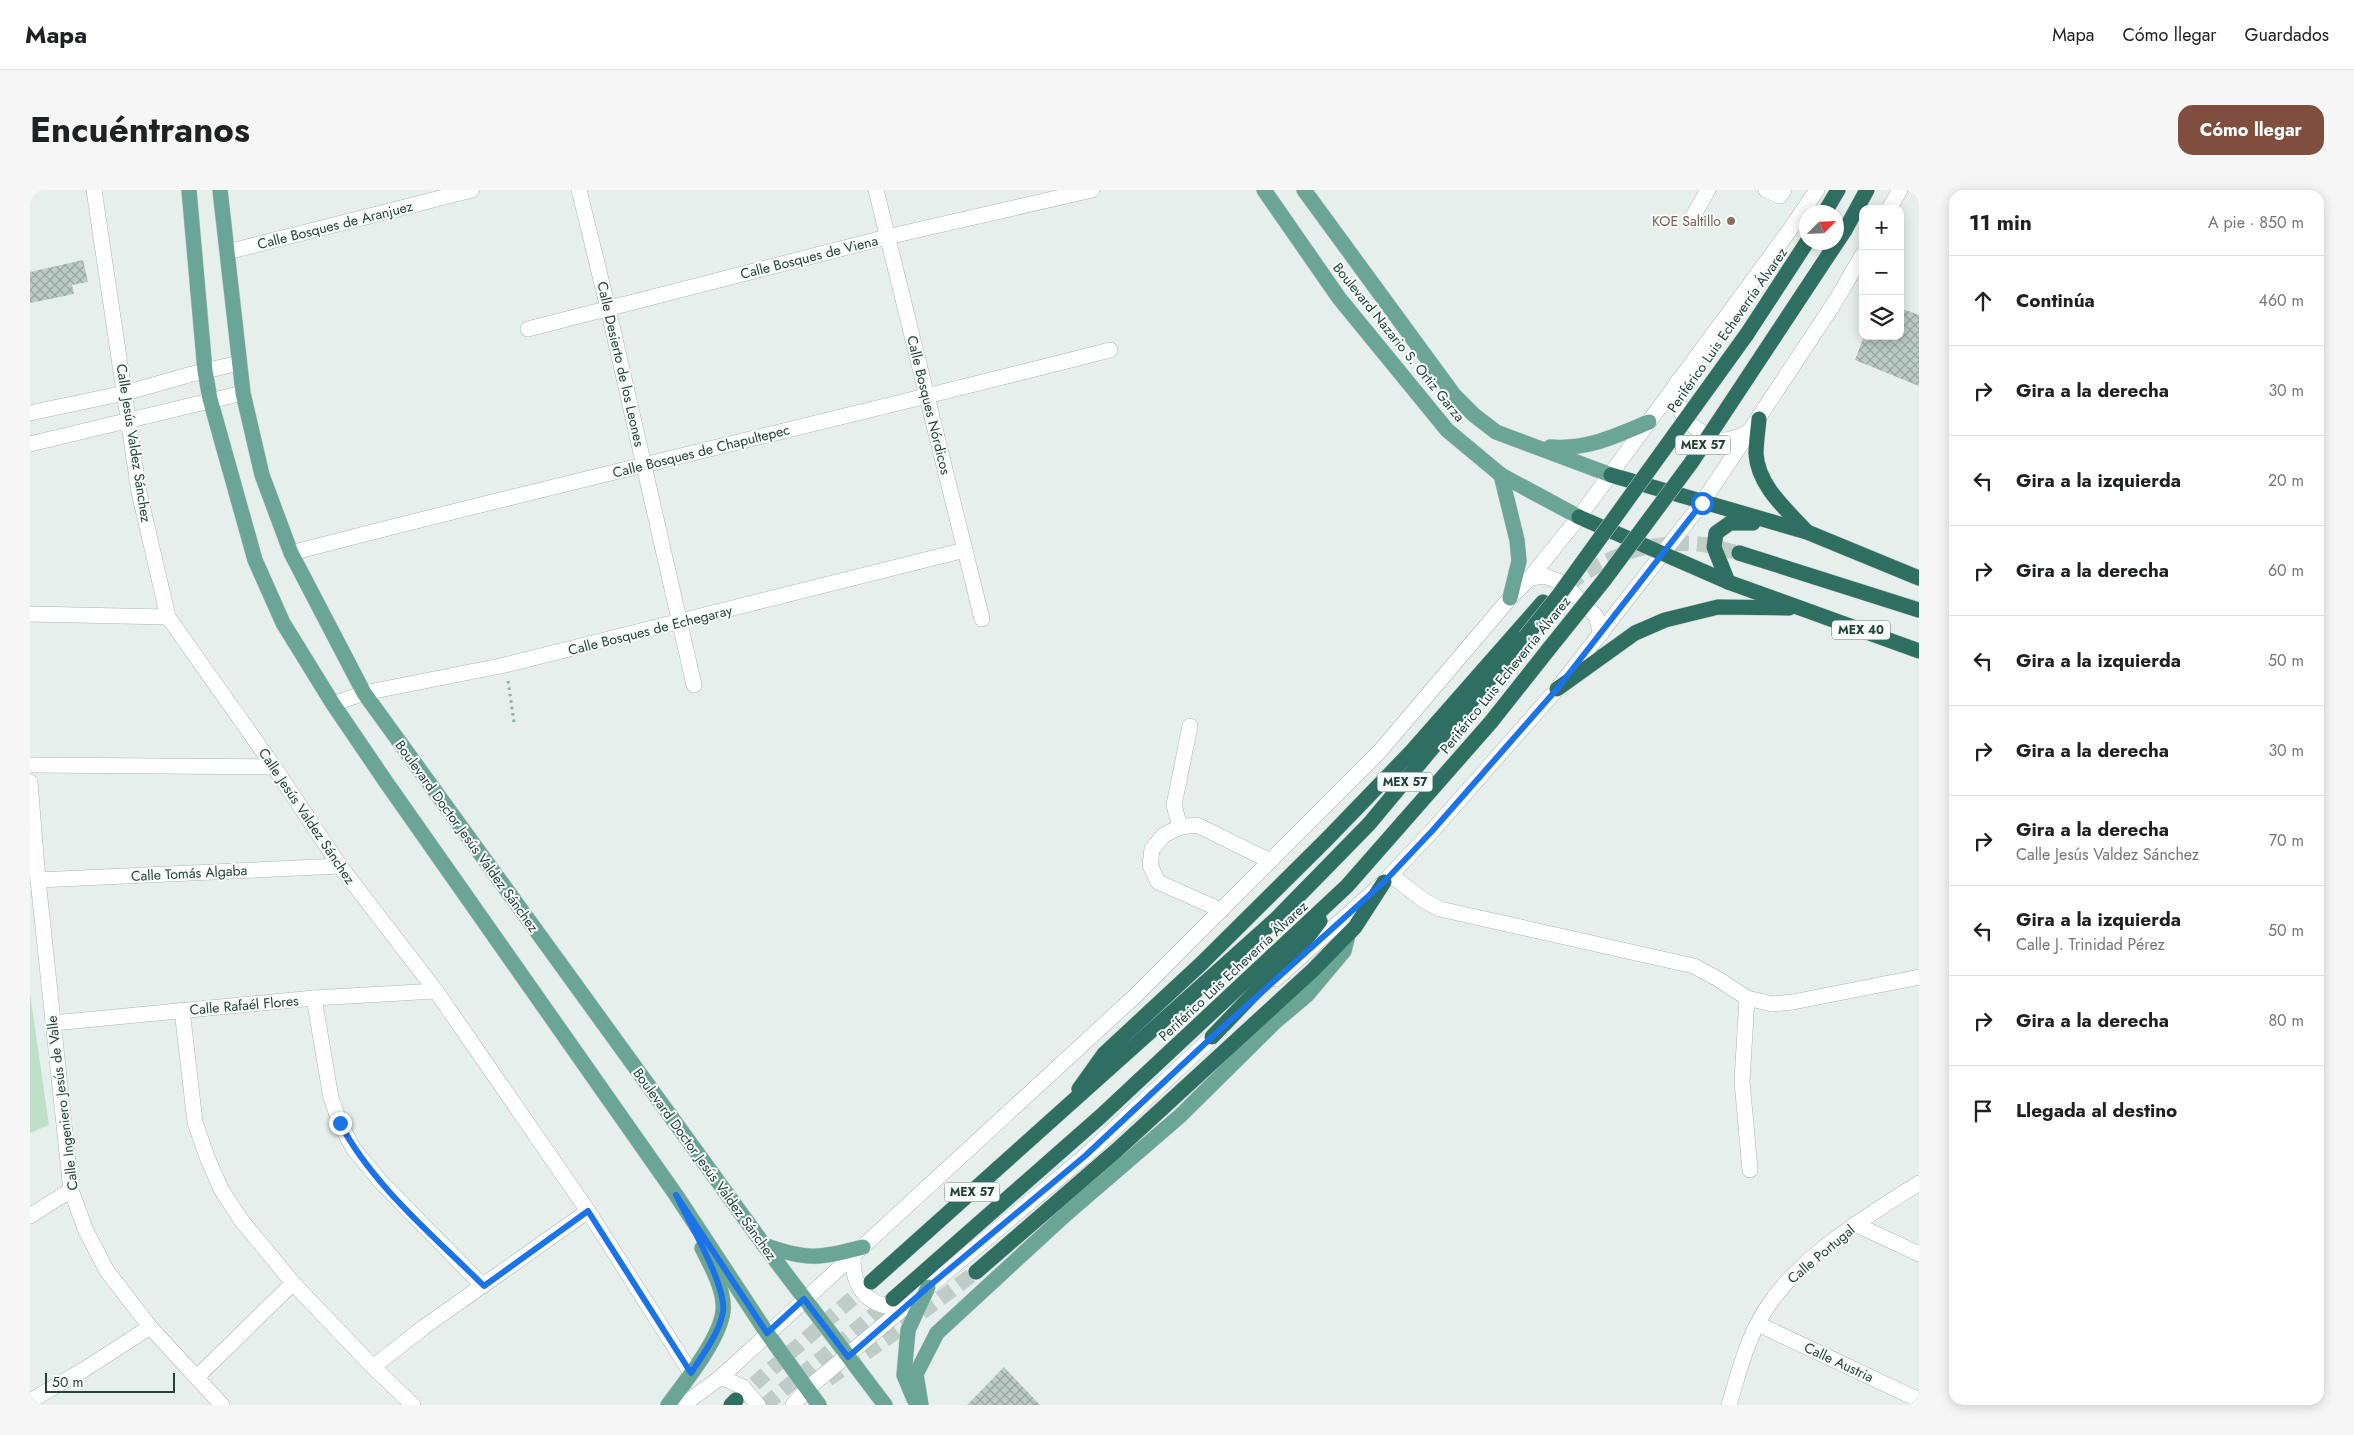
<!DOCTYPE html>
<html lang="es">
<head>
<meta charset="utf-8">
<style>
	:root { --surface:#fff; --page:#f6f6f6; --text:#202124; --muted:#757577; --line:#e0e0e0; --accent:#7f4e3f }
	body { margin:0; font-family:Jost,sans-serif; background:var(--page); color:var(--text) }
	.controls { position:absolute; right:15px; top:15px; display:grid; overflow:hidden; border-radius:10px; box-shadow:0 2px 12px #0003 }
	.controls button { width:45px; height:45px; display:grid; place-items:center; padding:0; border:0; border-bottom:1px solid var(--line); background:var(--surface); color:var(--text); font:25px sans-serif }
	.compass { position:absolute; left:1769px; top:15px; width:45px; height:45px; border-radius:50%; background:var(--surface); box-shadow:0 2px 12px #0003; rotate:66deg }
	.scale { position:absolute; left:15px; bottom:12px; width:130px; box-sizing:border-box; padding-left:5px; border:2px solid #24423a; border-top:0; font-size:14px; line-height:18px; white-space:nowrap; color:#24423a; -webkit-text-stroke:4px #f7fbf9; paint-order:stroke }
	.stop { position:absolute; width:15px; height:15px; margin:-11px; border:4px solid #1a73e8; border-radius:50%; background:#fff }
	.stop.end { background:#1a73e8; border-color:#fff; box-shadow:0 1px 5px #0008 }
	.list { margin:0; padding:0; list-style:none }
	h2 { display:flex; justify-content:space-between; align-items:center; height:65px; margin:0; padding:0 20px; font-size:21px }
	h2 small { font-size:16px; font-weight:400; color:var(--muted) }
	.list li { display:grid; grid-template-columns:32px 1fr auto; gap:15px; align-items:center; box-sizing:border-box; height:90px; padding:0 20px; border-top:1px solid var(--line) }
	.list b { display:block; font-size:19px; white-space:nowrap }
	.list p { margin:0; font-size:16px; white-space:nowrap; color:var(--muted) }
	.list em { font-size:16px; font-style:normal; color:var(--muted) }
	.icon { flex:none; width:28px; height:28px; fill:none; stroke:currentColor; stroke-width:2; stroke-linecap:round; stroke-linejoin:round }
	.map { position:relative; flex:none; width:1889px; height:1215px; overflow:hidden; border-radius:15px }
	header { display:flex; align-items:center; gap:30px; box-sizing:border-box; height:70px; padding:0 25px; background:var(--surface); border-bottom:1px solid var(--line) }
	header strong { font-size:24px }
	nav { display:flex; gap:28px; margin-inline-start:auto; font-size:18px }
	.intro { display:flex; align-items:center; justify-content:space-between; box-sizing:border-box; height:120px; padding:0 30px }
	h1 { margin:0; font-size:35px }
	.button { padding:12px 22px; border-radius:15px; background:var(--accent); color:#fff; font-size:18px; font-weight:700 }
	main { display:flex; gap:30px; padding:0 30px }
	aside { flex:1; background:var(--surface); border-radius:15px; box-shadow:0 2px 12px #0003 }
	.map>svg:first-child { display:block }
</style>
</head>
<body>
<header>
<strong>Mapa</strong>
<nav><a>Mapa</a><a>Cómo llegar</a><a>Guardados</a></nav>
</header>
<div class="intro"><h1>Encuéntranos</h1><a class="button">Cómo llegar</a></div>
<main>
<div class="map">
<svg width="1889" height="1215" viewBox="0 0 1889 1215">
	<defs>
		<pattern id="building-cross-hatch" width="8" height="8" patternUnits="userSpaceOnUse" patternTransform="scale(1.25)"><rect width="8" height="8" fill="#bbcac4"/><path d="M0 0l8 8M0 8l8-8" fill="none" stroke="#98a6a0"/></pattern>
	</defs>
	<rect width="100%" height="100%" fill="#e6efeb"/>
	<path fill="#bfe0c8" d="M0 804 19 935 0 943Z"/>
	<g fill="url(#building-cross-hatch)">
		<path d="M53 70 58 92 42 95 44 104 0 113V82Z"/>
		<path d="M1870 118 1889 125V196L1825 170 1834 146H1870Z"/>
		<path d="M974 1177 1010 1215H937Z"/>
	</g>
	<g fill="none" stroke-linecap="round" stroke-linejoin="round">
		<g stroke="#bfccc8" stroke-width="15" stroke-dasharray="15 8" stroke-linecap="butt">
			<path d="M1538 394C1578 366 1618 350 1668 354 1681 355 1695 360 1709 363"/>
			<path d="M798 1189 856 1149 946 1082"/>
			<path d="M707 1209 840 1093"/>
			<path d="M735 1215 863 1109"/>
		</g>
		<defs>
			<g id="minor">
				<path d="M64 0 109 302 138 427 244 577 310 676 406 801 558 1021 661 1183"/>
				<path d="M549 0 578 118 664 495"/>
				<path d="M846 0 952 429"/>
				<path d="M1736 0 1750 6 1754 0"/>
				<path d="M1859 19 1870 0"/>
				<path d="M1663 26 1678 0"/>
				<path d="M197 62 442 0"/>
				<path d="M498 139 857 47 1062 0"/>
				<path d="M1647 192C1648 203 1647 214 1652 224 1657 234 1679 248 1691 250 1701 251 1712 245 1721 241"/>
				<path d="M0 223 95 203 162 184 209 173"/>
				<path d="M0 254 213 203"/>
				<path d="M261 363C533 292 808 230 1080 160"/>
				<path d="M1500 388 1515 386 1533 393 1566 426 1571 444"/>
				<path d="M0 424 138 427"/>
				<path d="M303 514 334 503 475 475 935 360"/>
				<path d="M0 575 244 577"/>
				<path d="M0 592 8 690 41 1000 56 1041 77 1081 120 1137 192 1215"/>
				<path d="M1150 637 1144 615 1160 536"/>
				<path d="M1361 685 1393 710 1410 719 1664 776 1688 789 1717 808 1742 814 1763 812 1889 787"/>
				<path d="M8 690 310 676"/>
				<path d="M1191 720 1128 692 1120 675 1122 659 1134 645 1150 637 1167 635 1240 671"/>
				<path d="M1246 789 1354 692 1403 640 1527 499 1672 313 1805 112 1833 64"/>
				<path d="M284 808 301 908 310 933 323 958 350 991 453 1096"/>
				<path d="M1717 808 1712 891 1720 980"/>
				<path d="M152 820 165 932 177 967 191 999 211 1030 263 1093 343 1177 383 1215"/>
				<path d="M23 833 284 808 406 801"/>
				<path d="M0 1026 41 1000"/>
				<path d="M1825 1034 1889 1064"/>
				<path d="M823 1066C822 1101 840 1118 874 1118"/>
				<path d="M1728 1134 1889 1210"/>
				<path d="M343 1177 394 1137 558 1021"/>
				<path d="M167 1187 263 1093"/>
				<path d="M691 1187 713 1197 728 1215"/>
				<path d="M0 1211 55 1179 120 1137"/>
				<path d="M653 1215 691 1187 1104 807 1350 561 1480 408 1500 388 1549 327 1759 41 1787 0"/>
				<path d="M763 1215 777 1199 1055 966 1192 838"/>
				<path d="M1699 1215C1709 1182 1717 1148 1736 1119 1770 1066 1837 1026 1889 993"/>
			</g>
			<g id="major">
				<path d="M159 0 175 181 180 209 225 370 253 433 303 514 356 592 646 1005 737 1143 789 1215"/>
				<path d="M190 0 213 203 232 285 261 363 334 503 734 1055 855 1215"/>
				<path d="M1234 0 1309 108 1417 240 1471 285 1549 327"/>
				<path d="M1274 0 1424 205 1444 225 1466 242 1581 285"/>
				<path d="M1520 257C1558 260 1585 246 1619 232"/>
				<path d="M1471 285 1487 350 1489 371 1480 408"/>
				<path d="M734 1055C776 1070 790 1069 833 1057"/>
				<path d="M884 1209 874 1185 878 1140 898 1097"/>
				<path d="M638 1215C655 1192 690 1149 693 1121 695 1100 681 1076 672 1058"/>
				<path d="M891 1215 886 1184 907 1143 1035 1025 1150 926 1245 832 1277 805 1314 761 1318 745"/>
			</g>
			<g id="highway">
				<path d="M1795 22 1808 0"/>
				<path d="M1815 40 1837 0"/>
				<path d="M1717 144 1777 52"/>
				<path d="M1729 229C1728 240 1726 253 1726 264 1728 296 1757 320 1777 342"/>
				<path d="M1581 285 1777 342 1889 388"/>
				<path d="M1549 327 1698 392 1889 461"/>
				<path d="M1709 363 1889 420"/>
				<path d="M1698 392 1684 357 1686 343 1700 333H1723"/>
				<path d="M1527 499 1605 443 1635 430 1688 417 1759 418"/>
				<path d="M1182 847 1277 748 1290 731"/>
				<path d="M1049 899 1074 864 1172 773 1297 649 1382 561 1513 412"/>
				<path d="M946 1082 1087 960 1283 780 1325 737 1354 692"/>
				<path d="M841 1092 1246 729 1339 634 1495 447"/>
				<path d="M863 1109 1071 926 1317 696 1461 532 1518 460"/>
				<path d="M701 1215 706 1210"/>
			</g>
		</defs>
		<use href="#minor" stroke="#a8b8b2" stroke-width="16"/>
		<use href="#major" stroke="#c2cac8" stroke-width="16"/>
		<use href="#highway" stroke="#c2cac8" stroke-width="16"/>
		<path stroke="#86b3a5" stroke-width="3" stroke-dasharray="2.5 4" stroke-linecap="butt" d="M478 491 484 532"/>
		<use href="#minor" stroke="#fff" stroke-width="15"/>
		<use href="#major" stroke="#6aa596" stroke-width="15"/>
		<use href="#highway" stroke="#2f6f62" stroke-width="15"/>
		<defs>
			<g id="highway-bridge">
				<path d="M1495 447 1529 405 1717 144"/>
				<path d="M1518 460 1575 389 1661 273 1815 40"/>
			</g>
		</defs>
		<use href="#highway-bridge" stroke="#c2cac8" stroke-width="16" stroke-linecap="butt"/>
		<use href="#highway-bridge" stroke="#2f6f62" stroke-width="15"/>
	</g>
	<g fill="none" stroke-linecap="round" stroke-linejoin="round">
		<path stroke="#1a73e8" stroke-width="6" d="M310 933C342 995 405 1047 454 1096L558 1021 661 1183C673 1164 689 1144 693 1122 697 1096 658 1030 646 1005L737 1143 774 1109 818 1167 898 1097 1055 966 1182 847 1354 692 1403 640 1527 499 1672 313"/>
	</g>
	<circle fill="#8d6e63" stroke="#f7fbf9" stroke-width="2" cx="1701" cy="31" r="5"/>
	<g text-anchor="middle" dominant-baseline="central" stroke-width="4" stroke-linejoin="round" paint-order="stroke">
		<g fill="#f7fbf9" stroke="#637a73" stroke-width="1">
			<rect x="1645.5" y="245.5" width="55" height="19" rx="4"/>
			<rect x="1802" y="430.5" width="58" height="19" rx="4"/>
			<rect x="1347.5" y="582.5" width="55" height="19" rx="4"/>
			<rect x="914.5" y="992.5" width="55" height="19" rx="4"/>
		</g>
		<g font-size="12" font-weight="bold" fill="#24423a">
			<text x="1673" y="255">MEX 57</text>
			<text x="1831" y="440">MEX 40</text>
			<text x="1375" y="592">MEX 57</text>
			<text x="942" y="1002">MEX 57</text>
		</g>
		<g font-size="14" fill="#785e54" stroke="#f7fbf9" text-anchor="end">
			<text x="1691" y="31">KOE Saltillo</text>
		</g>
		<g font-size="14" fill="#24423a" stroke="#f7fbf9">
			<text transform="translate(305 35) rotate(-14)">Calle Bosques de Aranjuez</text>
			<text transform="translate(779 67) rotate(-14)">Calle Bosques de Viena</text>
			<text transform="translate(1697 140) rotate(-55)">Periférico Luis Echeverría Álvarez</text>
			<text transform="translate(1369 152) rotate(51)">Boulevard Nazario S. Ortiz Garza</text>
			<text transform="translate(591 174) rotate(77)">Calle Desierto de los Leones</text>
			<text transform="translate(899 215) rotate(76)">Calle Bosques Nórdicos</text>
			<text transform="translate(104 253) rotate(81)">Calle Jesús Valdez Sánchez</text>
			<text transform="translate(671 261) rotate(-14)">Calle Bosques de Chapultepec</text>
			<text transform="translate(620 440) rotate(-14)">Calle Bosques de Echegaray</text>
			<text transform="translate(1475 485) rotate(-51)">Periférico Luis Echeverría Álvarez</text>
			<text transform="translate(277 626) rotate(56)">Calle Jesús Valdez Sánchez</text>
			<text transform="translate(437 646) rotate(54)">Boulevard Doctor Jesús Valdez Sánchez</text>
			<text transform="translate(159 683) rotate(-3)">Calle Tomás Algaba</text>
			<text transform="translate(1203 781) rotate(-43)">Periférico Luis Echeverría Álvarez</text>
			<text transform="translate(214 815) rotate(-5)">Calle Rafaél Flores</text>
			<text transform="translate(32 913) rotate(-97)">Calle Ingeniero Jesús de Valle</text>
			<text transform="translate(675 974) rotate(54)">Boulevard Doctor Jesús Valdez Sánchez</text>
			<text transform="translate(1791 1064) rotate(-40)">Calle Portugal</text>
			<text transform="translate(1809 1172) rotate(25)">Calle Austria</text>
		</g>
	</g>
</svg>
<div class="controls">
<button>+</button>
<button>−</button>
<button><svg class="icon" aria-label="layers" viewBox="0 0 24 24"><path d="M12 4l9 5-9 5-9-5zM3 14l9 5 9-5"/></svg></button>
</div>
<svg class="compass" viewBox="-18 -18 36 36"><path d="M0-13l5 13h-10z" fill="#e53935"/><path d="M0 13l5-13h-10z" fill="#757577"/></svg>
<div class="scale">50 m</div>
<div class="stop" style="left:1672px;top:313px"></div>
<div class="stop end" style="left:310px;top:933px"></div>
</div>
<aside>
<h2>11 min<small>A pie · 850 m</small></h2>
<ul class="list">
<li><svg class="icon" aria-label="ahead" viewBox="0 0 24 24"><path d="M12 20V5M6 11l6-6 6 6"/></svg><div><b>Continúa</b></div><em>460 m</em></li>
<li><svg class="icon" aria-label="right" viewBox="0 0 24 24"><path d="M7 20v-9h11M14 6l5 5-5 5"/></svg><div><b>Gira a la derecha</b></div><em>30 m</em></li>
<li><svg class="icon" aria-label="left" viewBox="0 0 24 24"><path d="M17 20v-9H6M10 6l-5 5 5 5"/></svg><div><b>Gira a la izquierda</b></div><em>20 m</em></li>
<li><svg class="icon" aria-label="right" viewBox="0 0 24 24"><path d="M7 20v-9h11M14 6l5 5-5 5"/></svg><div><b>Gira a la derecha</b></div><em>60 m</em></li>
<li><svg class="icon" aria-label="left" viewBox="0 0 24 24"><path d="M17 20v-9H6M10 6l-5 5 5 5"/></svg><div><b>Gira a la izquierda</b></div><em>50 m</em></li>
<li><svg class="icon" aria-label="right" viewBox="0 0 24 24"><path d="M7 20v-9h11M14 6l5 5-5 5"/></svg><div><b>Gira a la derecha</b></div><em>30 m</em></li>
<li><svg class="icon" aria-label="right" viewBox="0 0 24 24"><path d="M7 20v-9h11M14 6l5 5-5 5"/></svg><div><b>Gira a la derecha</b><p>Calle Jesús Valdez Sánchez</p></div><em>70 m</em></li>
<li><svg class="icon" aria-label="left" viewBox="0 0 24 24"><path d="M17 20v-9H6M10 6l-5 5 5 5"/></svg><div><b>Gira a la izquierda</b><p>Calle J. Trinidad Pérez</p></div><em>50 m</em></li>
<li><svg class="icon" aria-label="right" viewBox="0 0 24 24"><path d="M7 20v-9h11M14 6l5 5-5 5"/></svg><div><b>Gira a la derecha</b></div><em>80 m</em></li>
<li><svg class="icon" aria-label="arrive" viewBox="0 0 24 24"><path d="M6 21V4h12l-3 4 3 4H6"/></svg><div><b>Llegada al destino</b></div></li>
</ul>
</aside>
</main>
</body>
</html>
